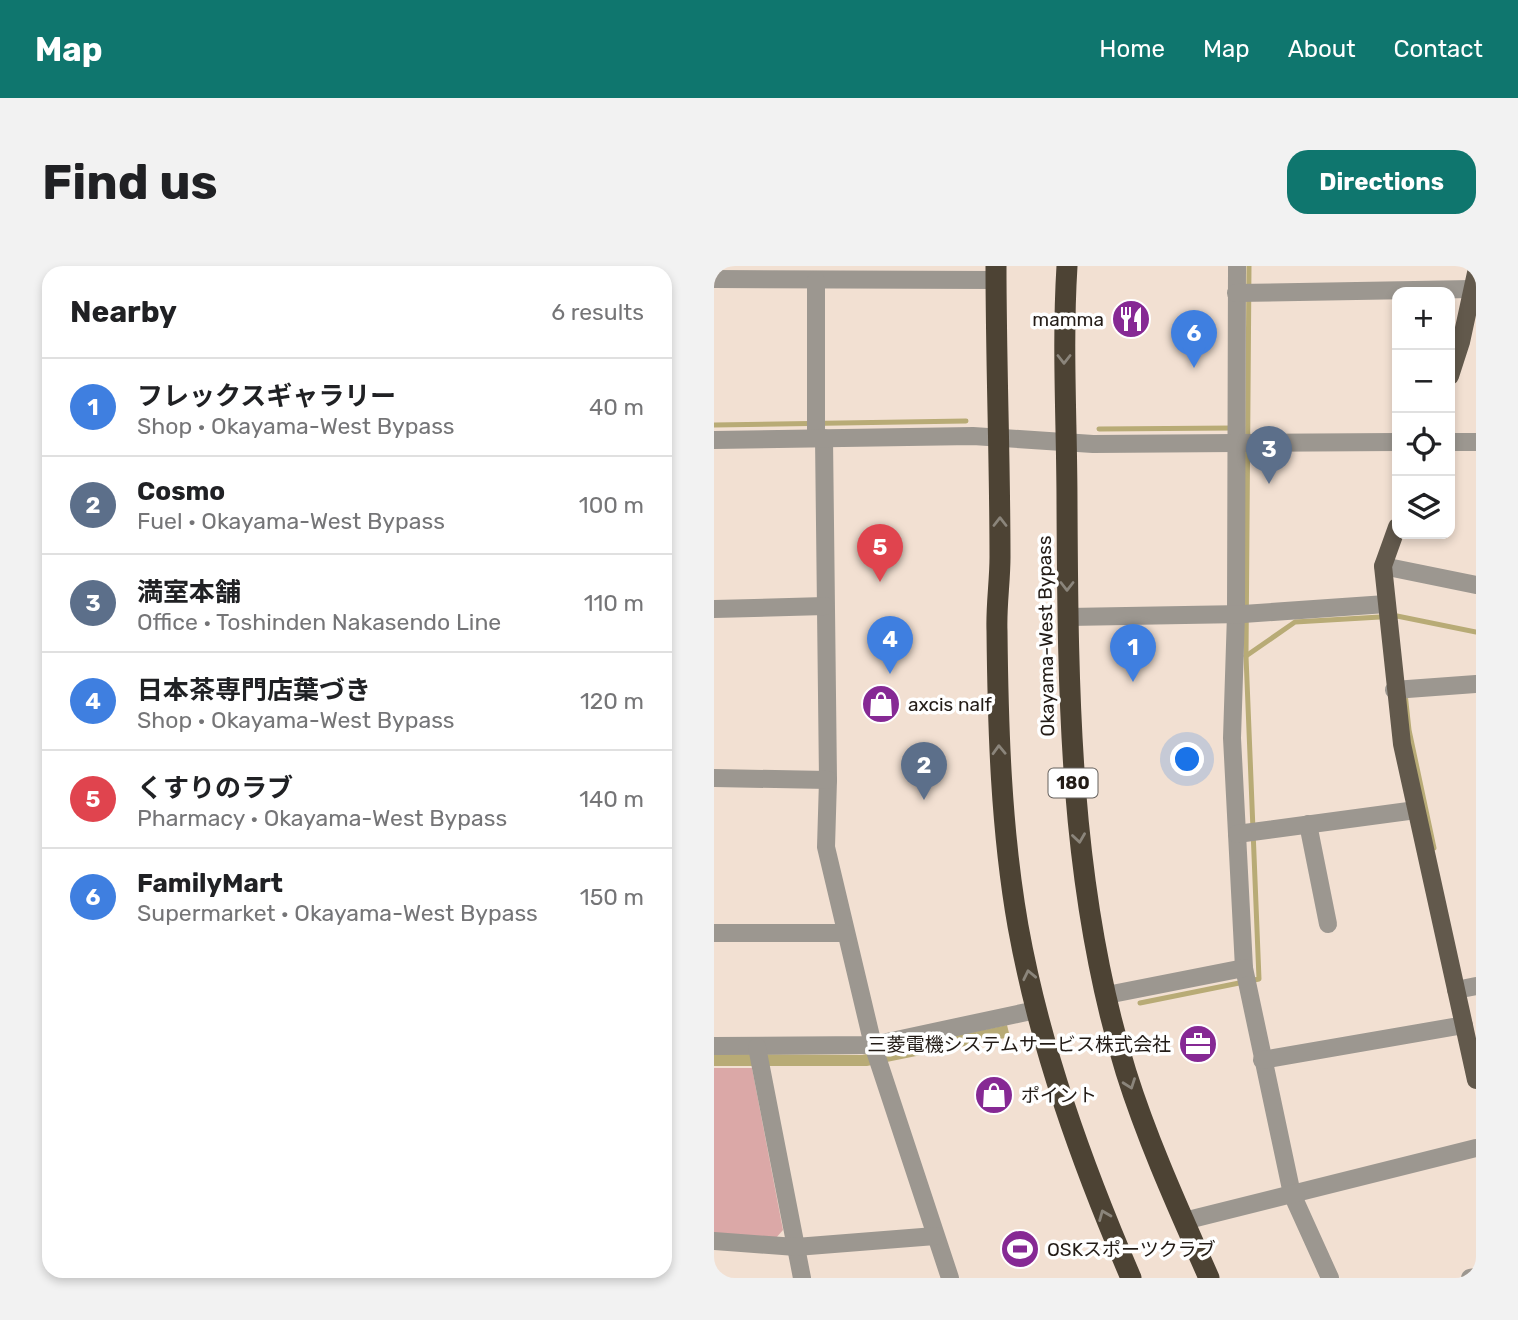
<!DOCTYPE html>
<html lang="en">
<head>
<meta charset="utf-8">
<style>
	:root { --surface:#fff; --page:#f2f2f2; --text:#202124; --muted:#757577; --line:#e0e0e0; --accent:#0f766e }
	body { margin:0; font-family:Rubik,"Noto Sans JP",sans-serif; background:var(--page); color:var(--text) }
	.controls { position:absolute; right:21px; top:21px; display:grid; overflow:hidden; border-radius:14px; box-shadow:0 4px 10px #0003 }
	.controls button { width:63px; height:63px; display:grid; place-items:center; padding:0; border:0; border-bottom:2px solid var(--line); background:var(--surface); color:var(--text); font:35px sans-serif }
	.you { position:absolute; left:474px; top:494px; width:24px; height:24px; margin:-18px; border:5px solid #fff; border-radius:50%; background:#1a73e8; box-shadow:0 0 0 10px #1a73e833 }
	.badge { display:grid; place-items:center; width:46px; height:46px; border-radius:50%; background:var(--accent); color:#fff; font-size:23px; font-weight:700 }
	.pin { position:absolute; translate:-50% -58px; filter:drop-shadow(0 2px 4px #0008) }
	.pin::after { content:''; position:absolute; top:37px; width:24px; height:21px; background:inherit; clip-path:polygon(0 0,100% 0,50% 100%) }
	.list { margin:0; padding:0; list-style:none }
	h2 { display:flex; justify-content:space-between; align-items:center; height:91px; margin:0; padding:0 28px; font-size:30px }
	h2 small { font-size:23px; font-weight:400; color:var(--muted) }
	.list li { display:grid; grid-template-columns:46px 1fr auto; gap:21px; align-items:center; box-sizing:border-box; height:98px; padding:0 28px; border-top:2px solid var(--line) }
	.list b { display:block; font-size:26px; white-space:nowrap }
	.list p { margin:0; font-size:23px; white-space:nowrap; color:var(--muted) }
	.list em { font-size:23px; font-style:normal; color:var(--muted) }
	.icon { flex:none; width:38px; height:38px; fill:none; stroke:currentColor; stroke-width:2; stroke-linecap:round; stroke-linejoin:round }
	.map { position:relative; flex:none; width:762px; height:1012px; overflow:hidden; border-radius:21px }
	header { display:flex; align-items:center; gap:42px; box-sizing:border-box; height:98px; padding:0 35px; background:var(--accent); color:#fff }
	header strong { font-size:33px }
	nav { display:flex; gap:38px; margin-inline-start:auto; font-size:24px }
	.intro { display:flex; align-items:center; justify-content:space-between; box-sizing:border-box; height:168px; padding:0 42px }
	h1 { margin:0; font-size:49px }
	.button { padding:18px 32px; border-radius:21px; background:var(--accent); color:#fff; font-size:24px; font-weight:700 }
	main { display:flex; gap:42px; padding:0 42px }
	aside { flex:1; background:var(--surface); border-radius:21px; box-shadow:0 4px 10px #0003 }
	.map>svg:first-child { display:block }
</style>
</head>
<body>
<header>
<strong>Map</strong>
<nav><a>Home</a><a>Map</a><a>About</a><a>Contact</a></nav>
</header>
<div class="intro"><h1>Find us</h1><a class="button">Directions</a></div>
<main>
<aside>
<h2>Nearby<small>6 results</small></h2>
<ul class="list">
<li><span class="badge" style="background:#3f7fe0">1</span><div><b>フレックスギャラリー</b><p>Shop · Okayama-West Bypass</p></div><em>40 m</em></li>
<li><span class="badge" style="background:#5c6f8a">2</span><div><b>Cosmo</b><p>Fuel · Okayama-West Bypass</p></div><em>100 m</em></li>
<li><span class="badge" style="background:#5c6f8a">3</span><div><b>満室本舗</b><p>Office · Toshinden Nakasendo Line</p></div><em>110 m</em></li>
<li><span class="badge" style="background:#3f7fe0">4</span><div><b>日本茶専門店葉づき</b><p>Shop · Okayama-West Bypass</p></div><em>120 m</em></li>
<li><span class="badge" style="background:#e0444e">5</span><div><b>くすりのラブ</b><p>Pharmacy · Okayama-West Bypass</p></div><em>140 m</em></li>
<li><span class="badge" style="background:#3f7fe0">6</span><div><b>FamilyMart</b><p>Supermarket · Okayama-West Bypass</p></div><em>150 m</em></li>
</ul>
</aside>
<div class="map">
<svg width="762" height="1012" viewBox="0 0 762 1012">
	<rect width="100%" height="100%" fill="#f2e0d2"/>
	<path fill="#dba8a7" d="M0 802H38L69 964 61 973 0 967Z"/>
	<path fill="#b8ab76" d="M293 759 296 771 153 800H0V788L148 789Z"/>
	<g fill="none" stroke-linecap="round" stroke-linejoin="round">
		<g stroke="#b8ab76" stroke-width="5">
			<path d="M0 159 252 155"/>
			<path d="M385 163 520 162"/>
			<path d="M532 390 581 356 683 350 762 366"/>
			<path d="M691 427 695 464 720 582"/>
			<path d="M426 737 545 713 532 390 535 0"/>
		</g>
		<g stroke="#9c9790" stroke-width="18">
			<path d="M523 0 522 348 518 472 530 702 578 928 616 1012"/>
			<path d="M0 13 282 14"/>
			<path d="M102 14V172"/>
			<path d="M522 27 758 23"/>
			<path d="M110 172 114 514 112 581 159 779 236 1012"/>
			<path d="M0 174 259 170 379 178 683 176"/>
			<path d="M736 176H762"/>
			<path d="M669 300 762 319"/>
			<path d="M0 343 111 340"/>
			<path d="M354 351 529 348 672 338"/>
			<path d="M680 424 762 418"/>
			<path d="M0 512 114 514"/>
			<path d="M594 558 614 658"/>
			<path d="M523 568 702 544"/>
			<path d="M0 667H130"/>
			<path d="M742 724 762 720"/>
			<path d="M393 729 530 702"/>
			<path d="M0 780 159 779 322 744"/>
			<path d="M43 781 88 1012"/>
			<path d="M548 794 750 759"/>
			<path d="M470 955 762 882"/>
			<path d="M0 975 82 981 221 970"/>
			<path d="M756 1012 762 1011"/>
		</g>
		<g stroke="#62594c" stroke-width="18">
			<path d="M736 110 747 76 762 7"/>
			<path d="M683 261 669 300 688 478 762 814"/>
		</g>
		<g stroke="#4d4334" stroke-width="21">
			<path d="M282 0C282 97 286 194 286 291 286 316 282 340 283 365 284 463 287 563 304 660 326 782 368 898 417 1012"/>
			<path d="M353 0C348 80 353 159 353 238 354 429 355 621 412 806 434 876 465 944 495 1012"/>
		</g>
	</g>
	<defs><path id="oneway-chevron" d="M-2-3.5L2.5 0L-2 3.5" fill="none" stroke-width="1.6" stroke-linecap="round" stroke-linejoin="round" transform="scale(1.75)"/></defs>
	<g stroke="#8b857b">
		<use href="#oneway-chevron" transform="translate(350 93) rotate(90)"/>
		<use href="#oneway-chevron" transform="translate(286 256) rotate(-90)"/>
		<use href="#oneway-chevron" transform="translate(353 320) rotate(90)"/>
		<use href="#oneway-chevron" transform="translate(285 484) rotate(-92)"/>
		<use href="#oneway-chevron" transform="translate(365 572) rotate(82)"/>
		<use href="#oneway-chevron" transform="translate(315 709) rotate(-102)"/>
		<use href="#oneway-chevron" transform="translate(416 818) rotate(70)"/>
		<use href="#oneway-chevron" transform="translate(390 949) rotate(-112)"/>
	</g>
	<defs>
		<symbol id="restaurant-disc" viewBox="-11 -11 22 22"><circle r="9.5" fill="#862994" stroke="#fff"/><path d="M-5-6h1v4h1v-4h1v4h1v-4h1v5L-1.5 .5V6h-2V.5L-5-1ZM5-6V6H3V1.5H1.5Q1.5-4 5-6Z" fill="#fff"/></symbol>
		<symbol id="shop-disc" viewBox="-11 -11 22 22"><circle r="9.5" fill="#862994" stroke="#fff"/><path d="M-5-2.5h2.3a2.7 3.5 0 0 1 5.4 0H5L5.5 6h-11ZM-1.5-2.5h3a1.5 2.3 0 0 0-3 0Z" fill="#fff"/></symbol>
		<symbol id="office-disc" viewBox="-11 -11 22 22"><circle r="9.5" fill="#862994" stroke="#fff"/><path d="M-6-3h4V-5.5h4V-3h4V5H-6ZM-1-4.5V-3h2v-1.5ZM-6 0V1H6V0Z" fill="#fff"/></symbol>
		<symbol id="stadium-disc" viewBox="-11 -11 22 22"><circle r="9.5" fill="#862994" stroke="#fff"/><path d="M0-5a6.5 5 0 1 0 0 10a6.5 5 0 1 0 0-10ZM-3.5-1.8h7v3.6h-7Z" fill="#fff"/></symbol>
	</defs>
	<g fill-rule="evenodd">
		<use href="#restaurant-disc" x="395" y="31" width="44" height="44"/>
		<use href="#shop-disc" x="145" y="416" width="44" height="44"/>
		<use href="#office-disc" x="462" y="756" width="44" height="44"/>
		<use href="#shop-disc" x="258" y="807" width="44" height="44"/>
		<use href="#stadium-disc" x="284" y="961" width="44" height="44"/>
	</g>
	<g text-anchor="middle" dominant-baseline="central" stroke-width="7" stroke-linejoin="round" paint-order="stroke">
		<rect fill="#fff" stroke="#65605d" stroke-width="2" x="334.5" y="502.5" width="49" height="29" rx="5"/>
		<g font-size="18" font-weight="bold" fill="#231c17">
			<text x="359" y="517">180</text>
		</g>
		<g font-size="19" fill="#231c17" stroke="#fff" text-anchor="start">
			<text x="390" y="53" text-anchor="end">mamma</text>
			<text x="194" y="438">axcis nalf</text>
			<text x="457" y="778" text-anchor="end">三菱電機システムサービス株式会社</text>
			<text x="307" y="829">ポイント</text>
			<text x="333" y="983">OSKスポーツクラブ</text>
		</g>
		<g font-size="19" fill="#231c17" stroke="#fff">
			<text transform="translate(332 370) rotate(-91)">Okayama-West Bypass</text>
		</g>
	</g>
</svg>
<div class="controls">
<button>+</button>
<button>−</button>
<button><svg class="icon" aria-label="locate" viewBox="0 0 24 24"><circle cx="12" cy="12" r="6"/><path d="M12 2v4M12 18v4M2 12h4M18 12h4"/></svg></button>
<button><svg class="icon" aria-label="layers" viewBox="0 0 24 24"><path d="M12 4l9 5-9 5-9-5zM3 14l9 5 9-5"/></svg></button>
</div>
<div class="you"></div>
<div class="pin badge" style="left:419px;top:416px;background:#3f7fe0">1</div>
<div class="pin badge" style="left:210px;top:534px;background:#5c6f8a">2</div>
<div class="pin badge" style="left:555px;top:218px;background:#5c6f8a">3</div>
<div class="pin badge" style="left:176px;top:408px;background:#3f7fe0">4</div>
<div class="pin badge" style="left:166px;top:316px;background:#e0444e">5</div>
<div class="pin badge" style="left:480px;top:102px;background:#3f7fe0">6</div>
</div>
</main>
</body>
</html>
